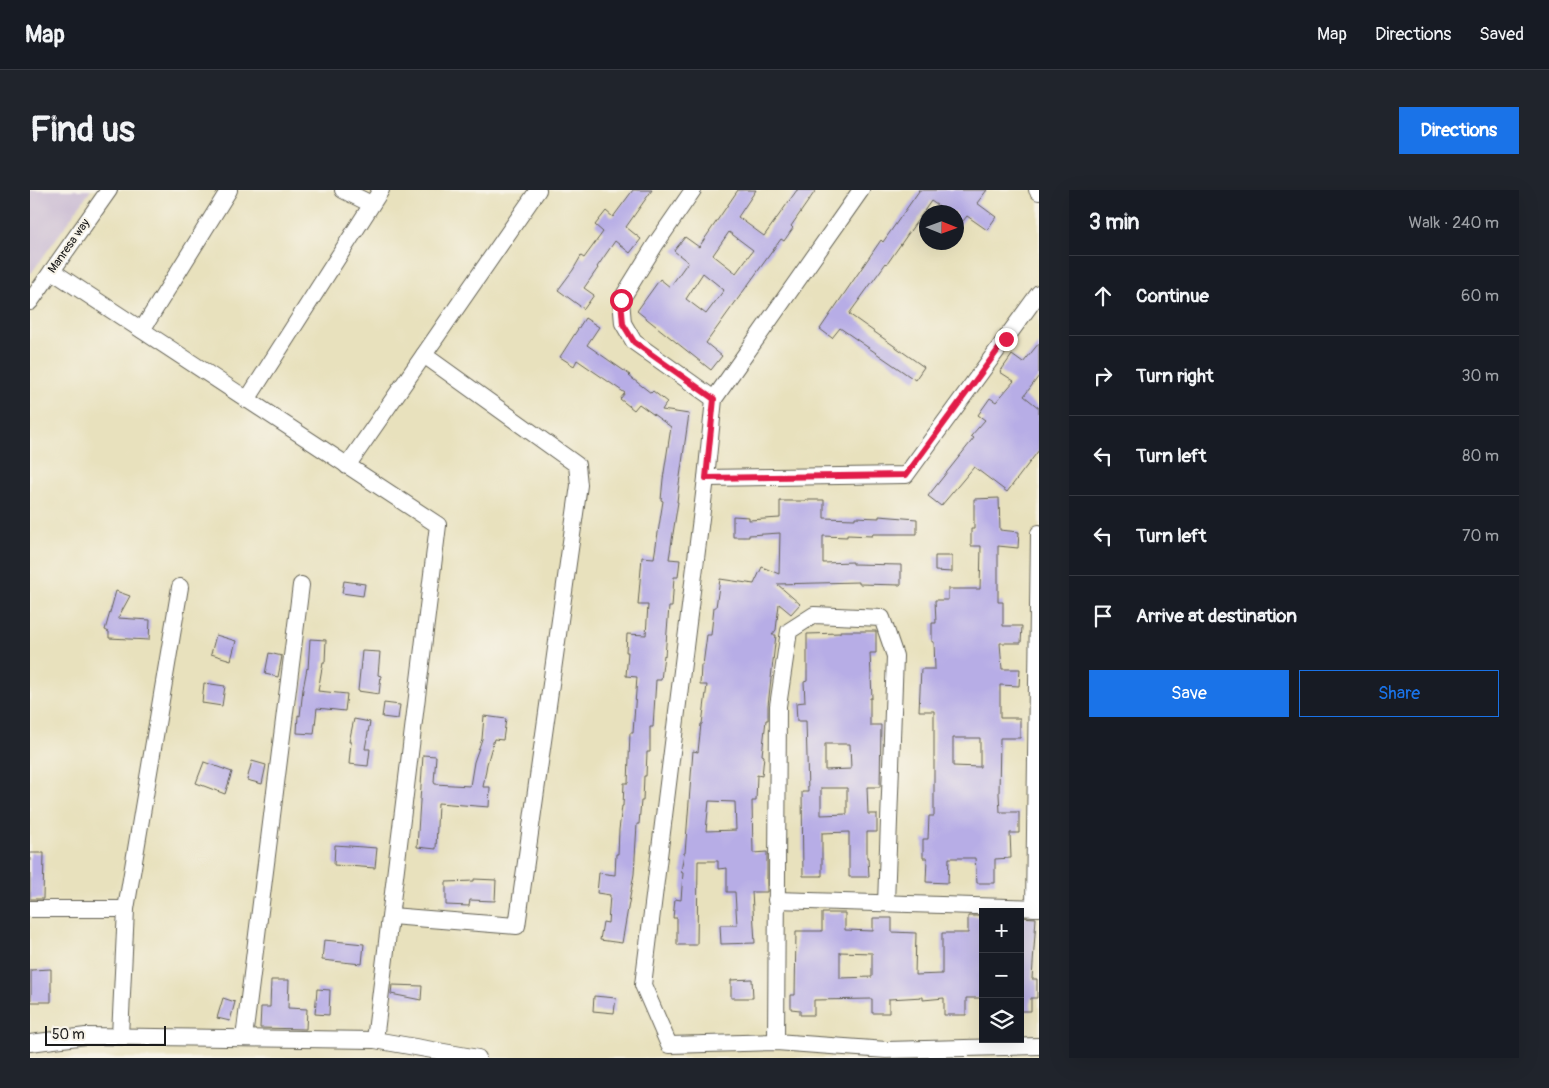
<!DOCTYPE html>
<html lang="en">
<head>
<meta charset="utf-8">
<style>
	:root { --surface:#171b24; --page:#20242c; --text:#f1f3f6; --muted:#9ea1a6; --line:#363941; --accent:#1a73e8 }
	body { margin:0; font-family:Pangolin,sans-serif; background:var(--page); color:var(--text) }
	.controls { position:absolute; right:15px; bottom:15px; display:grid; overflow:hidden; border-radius:0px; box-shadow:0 5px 20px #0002 }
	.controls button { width:45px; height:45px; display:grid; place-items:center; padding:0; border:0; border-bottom:1px solid var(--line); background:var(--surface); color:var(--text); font:25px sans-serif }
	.compass { position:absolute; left:889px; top:15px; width:45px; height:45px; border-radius:50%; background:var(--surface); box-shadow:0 5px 20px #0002; rotate:91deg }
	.scale { position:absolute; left:15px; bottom:12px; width:121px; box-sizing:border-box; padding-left:5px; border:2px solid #1c1c1c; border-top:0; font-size:14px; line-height:18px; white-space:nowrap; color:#1c1c1c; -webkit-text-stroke:4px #f7f3e8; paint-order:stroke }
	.stop { position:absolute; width:15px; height:15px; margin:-11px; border:4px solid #e11d48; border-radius:50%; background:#fff }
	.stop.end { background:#e11d48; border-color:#fff; box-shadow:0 1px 5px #0008 }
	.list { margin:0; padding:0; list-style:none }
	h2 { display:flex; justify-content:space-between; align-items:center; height:65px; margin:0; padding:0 20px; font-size:21px }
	h2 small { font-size:16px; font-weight:400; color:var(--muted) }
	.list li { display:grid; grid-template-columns:32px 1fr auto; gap:15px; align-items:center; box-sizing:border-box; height:80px; padding:0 20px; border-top:1px solid var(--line) }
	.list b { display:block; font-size:19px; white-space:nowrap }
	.list em { font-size:16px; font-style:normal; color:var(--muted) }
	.actions { display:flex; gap:10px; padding:15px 20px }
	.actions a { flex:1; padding:11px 0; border:1px solid var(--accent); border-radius:0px; text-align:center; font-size:18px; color:var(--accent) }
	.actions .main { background:var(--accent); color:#fff }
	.icon { flex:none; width:28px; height:28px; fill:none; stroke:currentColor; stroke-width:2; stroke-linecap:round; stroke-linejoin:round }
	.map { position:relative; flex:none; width:1009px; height:868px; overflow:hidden; border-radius:0px }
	header { display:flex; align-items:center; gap:30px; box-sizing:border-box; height:70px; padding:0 25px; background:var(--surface); border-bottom:1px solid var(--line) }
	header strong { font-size:24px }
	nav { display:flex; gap:28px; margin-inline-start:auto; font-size:18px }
	.intro { display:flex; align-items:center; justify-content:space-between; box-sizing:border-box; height:120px; padding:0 30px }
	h1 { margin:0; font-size:35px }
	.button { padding:12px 22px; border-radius:0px; background:var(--accent); color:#fff; font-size:18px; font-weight:700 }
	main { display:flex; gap:30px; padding:0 30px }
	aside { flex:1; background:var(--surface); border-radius:0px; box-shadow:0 5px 20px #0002 }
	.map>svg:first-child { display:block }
</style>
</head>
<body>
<header>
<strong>Map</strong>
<nav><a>Map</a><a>Directions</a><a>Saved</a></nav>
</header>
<div class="intro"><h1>Find us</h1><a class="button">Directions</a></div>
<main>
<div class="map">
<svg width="1009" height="868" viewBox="0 0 1009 868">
	<rect width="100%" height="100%" fill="#f7f3e8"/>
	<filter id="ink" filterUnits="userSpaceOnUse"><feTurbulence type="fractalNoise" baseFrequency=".02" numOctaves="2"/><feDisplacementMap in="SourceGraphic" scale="10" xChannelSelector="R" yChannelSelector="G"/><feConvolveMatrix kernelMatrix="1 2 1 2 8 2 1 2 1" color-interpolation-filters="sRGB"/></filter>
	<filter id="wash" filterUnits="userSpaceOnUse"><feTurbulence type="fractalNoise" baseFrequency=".0096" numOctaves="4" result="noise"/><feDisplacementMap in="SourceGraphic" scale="20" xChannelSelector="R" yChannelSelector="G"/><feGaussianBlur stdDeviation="1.12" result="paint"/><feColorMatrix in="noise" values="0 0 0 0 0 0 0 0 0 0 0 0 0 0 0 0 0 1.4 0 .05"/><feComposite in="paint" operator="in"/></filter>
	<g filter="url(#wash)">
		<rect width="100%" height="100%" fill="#e8e1bd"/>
		<path fill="#ccbed4" d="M0 0H61L0 85Z"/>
		<g id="blocks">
			<g fill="#b7ade6" fill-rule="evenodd">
				<path d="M603 0H622L596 37 611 49 600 63 585 51 567 77 568 78 554 98 564 105 554 119 528 100 543 80 551 66 554 68 573 42 565 35 576 21 583 27Z"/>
				<path d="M708 0H726L708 27 734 46 767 0H786L761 36 763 38 754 51 751 49 676 153 692 166 681 180 607 121 630 89 640 97 658 72 644 61 655 47 669 57ZM699 42 723 60 706 83 683 65ZM673 83 694 100 676 124 656 109Z"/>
				<path d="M888 0H957L947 13 966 27 957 40 937 26 926 40V22H917L901 11 857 74 856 73 819 124 894 177 885 190 810 138 802 148 790 139 851 50 853 52 889 1Z"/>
				<path d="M555 128 569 137 557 155 600 185 599 186 621 203 623 201 637 212 632 220 659 224 649 294 647 312H648L639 369 650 370 648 387H644L642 417H639L635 466 634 465 631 490H626L623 537H620V562H617L616 586H614L613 611H611L609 634H607L604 684 592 753 570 750 573 732 578 733 580 705 567 703 569 683 585 685 586 664H588L589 640 592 616H593L594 593H598L600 543H603L607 487 596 486 598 462H596L597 444 616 445 618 415H608L612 367 624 368 633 311 631 310 633 289 641 237 609 214 604 220 590 209 595 203 547 170 544 176 530 167Z"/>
				<path d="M1009 153V186L994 206 1009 218V260L977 302 944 277 911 316 898 306 944 248 941 246 955 230 948 225 960 208 966 212 984 191 970 182 982 165 993 173Z"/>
				<path d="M969 308 970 340 989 342 988 358 968 356V412H973V436H992L991 453H970L972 479H990L989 496 970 495V528H990V548H970L969 604 970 622H989V643H980L981 668 965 669V693H947L945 668H919L918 693 896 692 897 668H893V649H898L899 626H904V521H889L891 479H905L904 452H902V433H906L905 410H918V399H950L951 356H941V339H944V309ZM923 548H950V577L923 576Z"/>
				<path d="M776 310H794V328L825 329V327L849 328V326L887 329V344H843L842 346 817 345V347L793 346V373L823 372V374L871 375V395L829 394V392L747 394 770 414 761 424 749 414 746 440 742 445H746L738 515V530H736L732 565 734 566 732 586 727 585 726 611H722L723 663 737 662V702H722L725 753 691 754 690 735H707L705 702H697V678L688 679V671H668L667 755H647V728H643L645 709 651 710 653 683 651 682 654 663H655L663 561 668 562 671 534H672L677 495H670L671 475H673L677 445H681L684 417H686L690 389 724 394 732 377 749 384 750 343 719 345V347H703V326L719 327V330L750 328V311H776ZM679 611 705 612 706 640 676 641Z"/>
				<path d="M905 366H922V382L905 381Z"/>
				<path d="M314 391 335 394 333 406 312 403Z"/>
				<path d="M86 401 100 406 88 428 120 430 119 450 79 448V442L75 440Z"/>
				<path d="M810 441H846V463H840L842 508H840V535H851L850 597H837L838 624H847V642H837V668H838L839 687H819V642L792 643V686H773L772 602H778L776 531H767L766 513 775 512 774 492 777 491V444L810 443ZM795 554H820L821 579 795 580ZM791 598H817V624L791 625Z"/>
				<path d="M186 445 206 451 201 470 181 464Z"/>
				<path d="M280 449 296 450 295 472H293L288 501 317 504 315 521 287 518 284 544 267 543 268 525 270 526 273 499 277 478 278 479Z"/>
				<path d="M332 461 350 462 348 485 351 486 349 504 328 501Z"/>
				<path d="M239 463 252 466 248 487 235 484Z"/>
				<path d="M174 493 195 496 192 516 172 513Z"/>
				<path d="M354 513 370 515 368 529 352 527Z"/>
				<path d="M454 526 476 529 473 550 464 549 457 574 453 597H460L459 617 408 613 406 659 387 657 393 565 406 566 404 592 405 594 440 596 444 572 452 549Z"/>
				<path d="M324 529 340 532 335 559H340L338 576 319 574 321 552H319Z"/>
				<path d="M222 571 236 575 232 594 217 590Z"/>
				<path d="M174 572 202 582 195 604 166 593Z"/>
				<path d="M305 655 347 658 345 678 304 675Z"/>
				<path d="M0 663H14L13 709H0Z"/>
				<path d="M444 689 466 690 465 711 440 710 439 716 416 715V692L444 691Z"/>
				<path d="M792 723H815V740L843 741V728H862V742L886 743 885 785 912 784V743H938V726H953V808H936V825H914V808L893 810V807L859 809V823H842V809L784 810V825H770V820L761 819V805H765L766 741H792ZM810 762 842 763V787L810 788Z"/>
				<path d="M990 727 1006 728 1002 789H1007V808H1001V821H990Z"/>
				<path d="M294 750 334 754 332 774 292 770Z"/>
				<path d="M21 779V812H1V780Z"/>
				<path d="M722 789 723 808H701V790Z"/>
				<path d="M241 790H259L258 818 277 819 276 839 230 838 231 817H240Z"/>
				<path d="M362 795 392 796 391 810 361 804Z"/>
				<path d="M287 799 300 800 299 825 285 824Z"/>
				<path d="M564 806 586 808 584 823 563 821Z"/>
				<path d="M193 808 205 812 200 831 187 828Z"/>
			</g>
		</g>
	</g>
	<g filter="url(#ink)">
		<use href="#blocks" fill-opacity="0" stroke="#636154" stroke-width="1"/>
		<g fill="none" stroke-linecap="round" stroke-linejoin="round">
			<defs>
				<g id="street">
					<path d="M313 0 341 14"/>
					<path d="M663 0 625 55 591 110 593 133 604 152 684 209"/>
					<path d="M831 0 684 209 676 288 613 795 639 855 746 852 856 860 1009 856"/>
					<path d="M1007 0 1009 2"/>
					<path d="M22 81 408 335 345 850"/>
					<path d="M0 112 79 0"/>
					<path d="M112 140 199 0"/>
					<path d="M217 210 351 0"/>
					<path d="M317 276 508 0"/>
					<path d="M676 288 876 285 1009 103"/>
					<path d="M746 710 1009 718"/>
					<path d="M1004 718 1009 343"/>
					<path d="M0 719H96"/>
					<path d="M361 726 487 736 549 295 547 275 394 165"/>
					<path d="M90 846 96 719 150 397"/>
					<path d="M214 848 271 395"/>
					<path d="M746 852 748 516 759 441 784 425 852 428 865 466 856 713"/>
					<path d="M0 853 56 846 345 850 448 868"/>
				</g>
			</defs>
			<use href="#street" stroke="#636154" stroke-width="18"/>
			<use href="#street" stroke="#fff" stroke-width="16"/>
		</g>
	</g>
	<g fill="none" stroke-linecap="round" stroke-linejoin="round" filter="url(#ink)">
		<path stroke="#e11d48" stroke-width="6" d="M591 110 593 134 604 152 684 209 676 288 876 285 976 149"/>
	</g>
	<g text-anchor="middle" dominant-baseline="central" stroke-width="4" stroke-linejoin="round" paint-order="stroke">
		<g font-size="12" fill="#1c1c1c" stroke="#f7f3e8">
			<text transform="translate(39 56) rotate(-55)">Manresa way</text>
		</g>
	</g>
</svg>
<div class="controls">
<button>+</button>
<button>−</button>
<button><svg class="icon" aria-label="layers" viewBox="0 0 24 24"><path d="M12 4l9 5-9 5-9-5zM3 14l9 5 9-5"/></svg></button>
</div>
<svg class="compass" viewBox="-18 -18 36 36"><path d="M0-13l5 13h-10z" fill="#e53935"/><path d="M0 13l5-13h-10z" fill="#9ea1a6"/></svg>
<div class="scale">50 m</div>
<div class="stop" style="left:591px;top:110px"></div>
<div class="stop end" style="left:976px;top:149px"></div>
</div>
<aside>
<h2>3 min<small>Walk · 240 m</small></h2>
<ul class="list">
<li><svg class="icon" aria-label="ahead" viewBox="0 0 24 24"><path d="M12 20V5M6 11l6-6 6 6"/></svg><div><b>Continue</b></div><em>60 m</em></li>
<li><svg class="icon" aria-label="right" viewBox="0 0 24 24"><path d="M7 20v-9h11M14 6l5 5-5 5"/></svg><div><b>Turn right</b></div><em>30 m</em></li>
<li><svg class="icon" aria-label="left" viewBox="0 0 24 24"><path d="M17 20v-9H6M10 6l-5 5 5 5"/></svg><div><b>Turn left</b></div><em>80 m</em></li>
<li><svg class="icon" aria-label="left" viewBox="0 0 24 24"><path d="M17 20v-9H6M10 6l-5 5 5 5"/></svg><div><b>Turn left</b></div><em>70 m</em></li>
<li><svg class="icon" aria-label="arrive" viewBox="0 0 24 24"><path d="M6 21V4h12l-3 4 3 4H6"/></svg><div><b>Arrive at destination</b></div></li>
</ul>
<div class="actions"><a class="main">Save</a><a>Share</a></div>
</aside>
</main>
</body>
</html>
